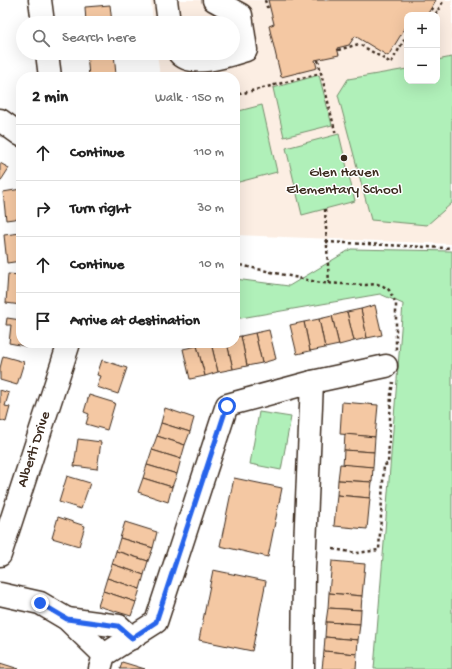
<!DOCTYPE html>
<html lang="en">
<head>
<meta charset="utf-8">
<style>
	:root { --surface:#fff; --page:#f6f6f6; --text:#222; --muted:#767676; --line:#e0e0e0 }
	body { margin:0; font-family:"Gochi Hand",sans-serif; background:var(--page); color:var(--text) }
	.controls { position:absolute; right:12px; top:12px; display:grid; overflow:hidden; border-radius:8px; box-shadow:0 4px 16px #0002 }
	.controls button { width:36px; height:36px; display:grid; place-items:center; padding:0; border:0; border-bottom:1px solid var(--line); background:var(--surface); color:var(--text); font:20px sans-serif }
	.stop { position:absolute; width:12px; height:12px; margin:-9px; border:3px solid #2563eb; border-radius:50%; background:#fff }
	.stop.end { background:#2563eb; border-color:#fff; box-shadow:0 1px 4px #0008 }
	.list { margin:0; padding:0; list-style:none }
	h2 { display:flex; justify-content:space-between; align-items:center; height:52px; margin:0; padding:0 16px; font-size:17px }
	h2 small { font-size:13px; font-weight:400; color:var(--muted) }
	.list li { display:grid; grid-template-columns:26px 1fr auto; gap:12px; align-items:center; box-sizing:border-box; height:56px; padding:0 16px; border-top:1px solid var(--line) }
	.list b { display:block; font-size:15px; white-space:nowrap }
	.list em { font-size:13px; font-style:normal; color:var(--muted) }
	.icon { flex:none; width:22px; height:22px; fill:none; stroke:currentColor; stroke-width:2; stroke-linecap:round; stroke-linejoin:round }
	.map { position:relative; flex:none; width:452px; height:669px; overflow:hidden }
	.search { position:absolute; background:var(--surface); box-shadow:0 4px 16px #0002; left:16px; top:16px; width:224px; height:44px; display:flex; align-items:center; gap:10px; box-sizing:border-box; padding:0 14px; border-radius:22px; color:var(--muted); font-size:15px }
	.panel { position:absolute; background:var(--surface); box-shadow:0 4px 16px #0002; left:16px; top:72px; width:224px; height:276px; border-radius:16px }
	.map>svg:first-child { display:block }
</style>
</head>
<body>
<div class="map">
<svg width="452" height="669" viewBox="0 0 452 669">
	<rect width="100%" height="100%" fill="#fff"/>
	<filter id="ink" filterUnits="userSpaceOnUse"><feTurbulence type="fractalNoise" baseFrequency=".025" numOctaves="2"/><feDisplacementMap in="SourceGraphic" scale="8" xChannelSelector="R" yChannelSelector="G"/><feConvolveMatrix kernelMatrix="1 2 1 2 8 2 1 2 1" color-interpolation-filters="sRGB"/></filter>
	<g filter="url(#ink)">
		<path fill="#fceee3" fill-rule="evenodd" d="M151 0H452V244L235 235V77H160L157 53H233V23H153ZM407 15H437V81H407Z"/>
		<g fill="#b0f0b9" stroke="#768d6c">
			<path d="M452 57V203L427 225 371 220 338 95 348 79 407 69V81H437V60Z"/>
			<path d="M319 75 332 125 284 137 273 88Z"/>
			<path d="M262 105 277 172 235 183V112Z"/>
			<path d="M339 134 355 201 302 215 286 148Z"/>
			<path d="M351 249 452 251V669H374L403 304 380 294 235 319V279L289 286Z"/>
			<path d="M259 412 291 417 281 470 250 464Z"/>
		</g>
		<g fill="#f4c8a3" stroke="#3b2a1e">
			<path d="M268 0H436L427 15H407V29L405 28 388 56 355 36 349 45 337 48 339 55 315 60 317 68 281 77 269 26 274 24Z"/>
			<path d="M110 5 112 23H86L85 7Z"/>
			<path d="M87 53H114L116 75 89 77Z"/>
			<path d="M0 163 9 168 0 182Z"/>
			<path d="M21 189V218L6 220 3 192Z"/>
			<path d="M21 233V261L7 263 4 235Z"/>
			<path d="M8 274 21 275V305L6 303Z"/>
			<path d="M375 305 382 335 367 338 361 309Z"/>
			<path d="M361 309 367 338 354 341 347 312Z"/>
			<path d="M347 312 354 341 339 345 332 316Z"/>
			<path d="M332 316 339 345 325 348 319 319Z"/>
			<path d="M7 318 21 320V343H31L30 347 9 343 11 325H6Z"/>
			<path d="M319 319 325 348 310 351 304 322Z"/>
			<path d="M304 322 310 351 297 354 290 325Z"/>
			<path d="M269 330 276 359 262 363 255 333Z"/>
			<path d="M255 333 262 363 247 366 241 336Z"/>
			<path d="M241 336 247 366 233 369 227 343H235V337Z"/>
			<path d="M211 343H227L233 369 218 372Z"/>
			<path d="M211 343 218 372 205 376 197 346Z"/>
			<path d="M197 346 205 376 190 379 183 349Z"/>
			<path d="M3 356 24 362 17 385 0 380V368Z"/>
			<path d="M102 360 127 368 118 394 97 387 101 376 97 375Z"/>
			<path d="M0 390 9 393 5 406 10 407 6 422 0 420Z"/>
			<path d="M89 395 115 403 107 430 86 424 89 414 84 412Z"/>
			<path d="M342 402 378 405 375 437 340 434Z"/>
			<path d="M165 408 194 418 190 432 161 423Z"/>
			<path d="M161 423 190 432 185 445 157 436Z"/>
			<path d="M345 434 375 437 374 452 344 450Z"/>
			<path d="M157 436 185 445 181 459 152 450Z"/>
			<path d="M78 439 101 442 97 469 74 466Z"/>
			<path d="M152 450 181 459 177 474 147 465Z"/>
			<path d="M344 450 374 452 373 467 343 465Z"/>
			<path d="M340 464 373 467 372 482 338 480Z"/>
			<path d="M147 465 177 474 172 487 143 478Z"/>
			<path d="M67 476 90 483 81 509 59 502Z"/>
			<path d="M143 478 172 487 168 502 138 492Z"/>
			<path d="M234 478 282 488 268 557 220 546Z"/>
			<path d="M338 480 372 482 370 498 337 495Z"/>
			<path d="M337 495 370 498 367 529 334 526Z"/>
			<path d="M58 517 85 526 79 546 52 538Z"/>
			<path d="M125 522 157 532 153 548 120 538Z"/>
			<path d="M120 538 153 548 148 561 116 551Z"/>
			<path d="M116 551 148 561 144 575 112 564Z"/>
			<path d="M332 561 365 564 362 596 329 593Z"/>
			<path d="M112 564 144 575 140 589 107 578Z"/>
			<path d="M213 570 266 581 252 651 199 640Z"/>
			<path d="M107 578 140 589 136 602 103 591Z"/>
			<path d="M103 591 136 602 131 616 98 606Z"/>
			<path d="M329 593 362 596 361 610 328 608Z"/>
			<path d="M328 608 361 610 360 624 326 622Z"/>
			<path d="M326 622 360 624 358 640 325 637Z"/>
			<path d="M325 637 358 640 357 654 324 651Z"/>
			<path d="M324 651 357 654 356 669H322Z"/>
			<path d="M122 662 145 669H120Z"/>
			<path d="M0 663 19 669H0Z"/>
		</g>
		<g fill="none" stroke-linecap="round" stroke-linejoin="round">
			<defs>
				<g id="minor">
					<path d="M40 0 43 23"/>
					<path d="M166 0 169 23"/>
					<path d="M47 53 50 77"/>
					<path d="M179 53C192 69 230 55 246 50L241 15 214 0"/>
					<path d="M0 120 21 135"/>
					<path d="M312 382 386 366"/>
					<path id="s1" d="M0 555 69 343"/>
					<path d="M0 594 40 603 67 619 104 655"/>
					<path d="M67 619 119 626 132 638"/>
					<path d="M100 669 104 655 156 622 227 405 312 382 304 570 303 669"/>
				</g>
			</defs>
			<use href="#minor" stroke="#3b2a1e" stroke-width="25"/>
			<g stroke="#3b2a1e" stroke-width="2.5" stroke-dasharray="3 3" stroke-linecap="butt">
				<path d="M265 0 267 7 270 6"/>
				<path d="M431 8 437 12"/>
				<path d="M435 15 444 0"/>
				<path d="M338 50 359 44 391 63 407 35"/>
				<path d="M318 60 336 135"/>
				<path d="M235 92 236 95 321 73"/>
				<path d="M325 209 329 284"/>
				<path d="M326 242 446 248 452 247"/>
				<path d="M235 264 321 283 366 285 377 284 383 286 389 290 396 303V351"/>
				<path d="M333 549 357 553 379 550 384 465 388 464 391 394 393 382"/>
			</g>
			<use href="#minor" stroke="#fff" stroke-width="22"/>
		</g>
	</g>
	<g fill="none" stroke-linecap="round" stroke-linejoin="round" filter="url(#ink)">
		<path stroke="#2563eb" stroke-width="5" d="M40 603 67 619 118 626 132 638 156 622 227 406"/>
	</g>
	<circle fill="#3b2a1e" stroke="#fff" stroke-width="1.5" cx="344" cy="158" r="4"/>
	<g text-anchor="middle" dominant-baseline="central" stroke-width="3" stroke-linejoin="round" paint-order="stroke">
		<g font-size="15" fill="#3b2a1e" stroke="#fff">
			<text x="344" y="173">Glen Haven<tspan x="344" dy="17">Elementary School</tspan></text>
		</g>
		<g font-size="15" fill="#3b2a1e" stroke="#fff">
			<text stroke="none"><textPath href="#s1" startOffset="111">Alberti Drive</textPath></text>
		</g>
	</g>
</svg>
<div class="controls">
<button>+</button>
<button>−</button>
</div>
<div class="stop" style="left:227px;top:406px"></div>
<div class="stop end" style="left:40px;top:603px"></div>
<div class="search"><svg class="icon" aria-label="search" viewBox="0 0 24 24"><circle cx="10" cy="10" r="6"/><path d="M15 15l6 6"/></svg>Search here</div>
<section class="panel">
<h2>2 min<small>Walk · 150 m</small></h2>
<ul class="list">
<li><svg class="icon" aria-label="ahead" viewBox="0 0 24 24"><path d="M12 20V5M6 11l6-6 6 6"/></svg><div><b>Continue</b></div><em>110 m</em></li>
<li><svg class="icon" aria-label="right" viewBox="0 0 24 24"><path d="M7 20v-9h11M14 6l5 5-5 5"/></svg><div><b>Turn right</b></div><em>30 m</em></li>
<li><svg class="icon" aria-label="ahead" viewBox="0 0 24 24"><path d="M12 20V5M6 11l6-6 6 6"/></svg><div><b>Continue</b></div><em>10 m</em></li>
<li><svg class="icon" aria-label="arrive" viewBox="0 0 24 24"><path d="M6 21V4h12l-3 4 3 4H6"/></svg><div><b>Arrive at destination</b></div></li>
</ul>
</section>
</div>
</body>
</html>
